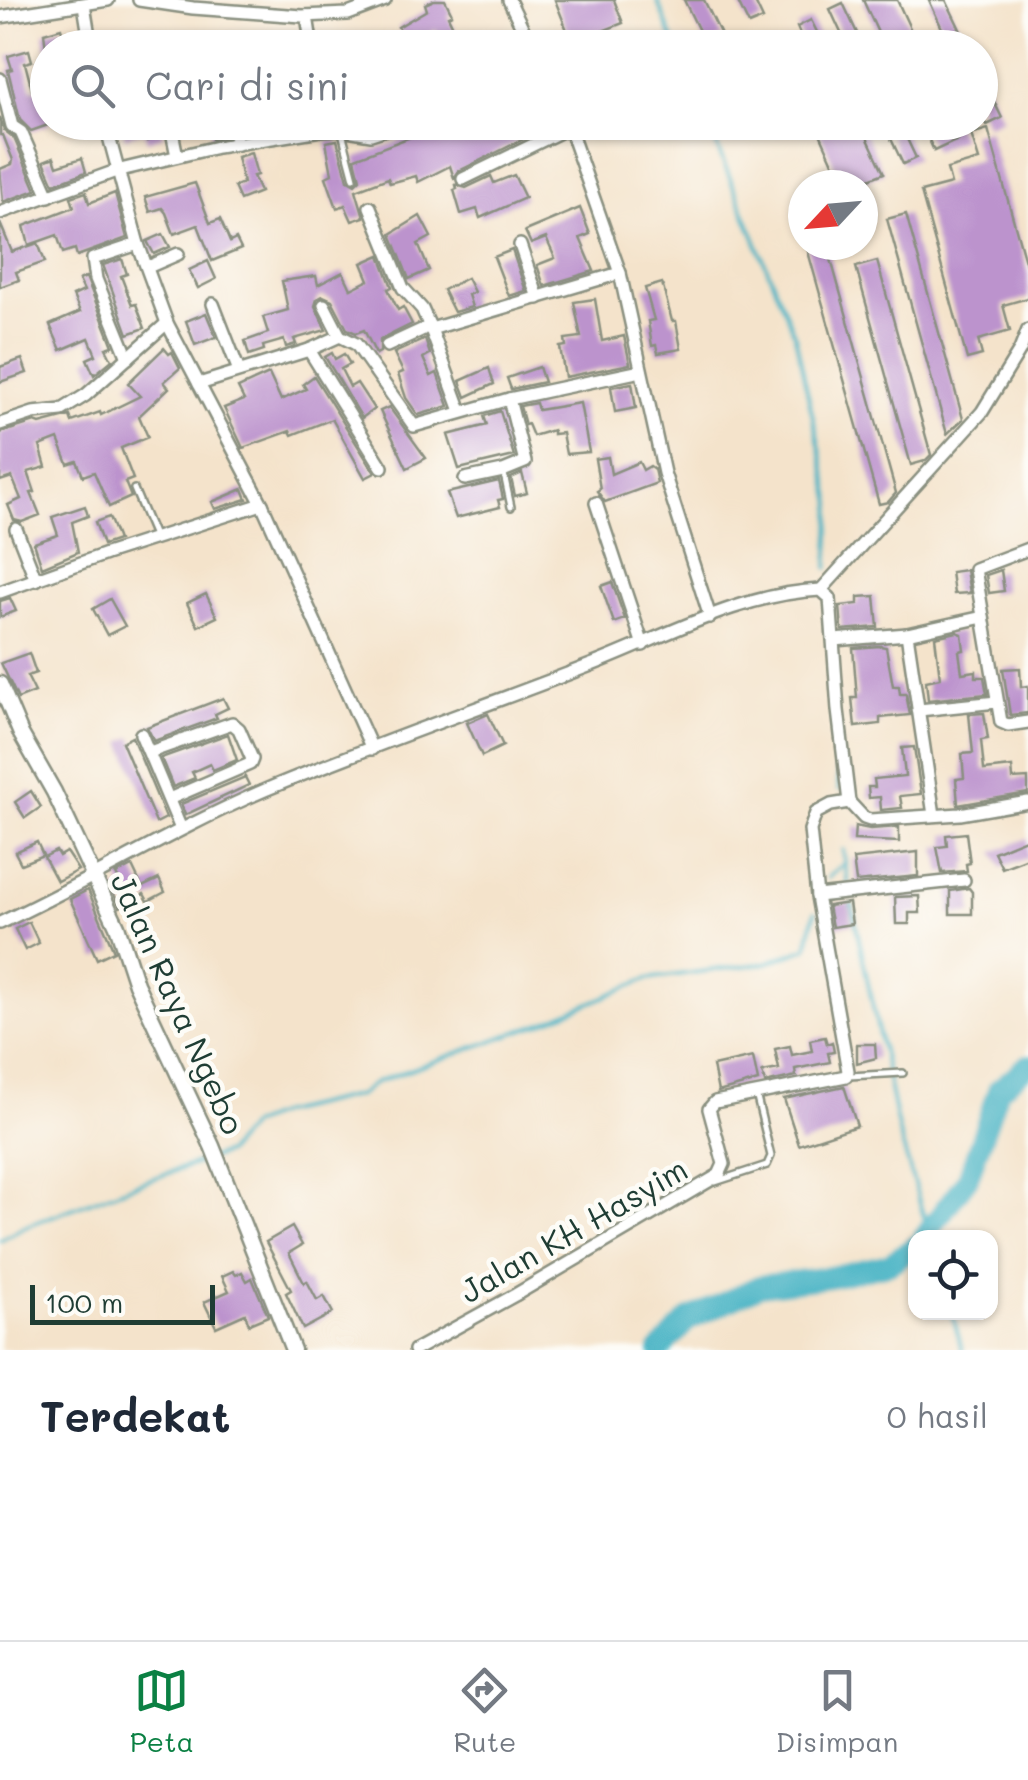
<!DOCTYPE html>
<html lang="id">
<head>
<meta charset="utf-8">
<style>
	:root { --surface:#fff; --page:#f2f2f3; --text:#1f2937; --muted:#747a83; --line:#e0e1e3; --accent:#0b8043 }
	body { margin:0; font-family:Mali,sans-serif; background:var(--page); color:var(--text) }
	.controls { position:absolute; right:30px; bottom:30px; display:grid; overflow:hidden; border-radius:20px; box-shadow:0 2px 8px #0004 }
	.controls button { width:90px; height:90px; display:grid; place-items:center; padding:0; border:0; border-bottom:2px solid var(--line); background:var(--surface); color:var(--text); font:50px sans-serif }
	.compass { position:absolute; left:788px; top:170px; width:90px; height:90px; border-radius:50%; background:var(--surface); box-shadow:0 2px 8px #0004; rotate:244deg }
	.scale { position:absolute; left:30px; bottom:25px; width:185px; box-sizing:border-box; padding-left:10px; border:5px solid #1f3d34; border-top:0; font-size:28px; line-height:35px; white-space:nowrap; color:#1f3d34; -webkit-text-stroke:8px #fdfcf7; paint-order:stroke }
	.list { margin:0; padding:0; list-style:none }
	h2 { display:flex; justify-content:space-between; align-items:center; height:130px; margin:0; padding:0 40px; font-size:42px }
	h2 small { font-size:32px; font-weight:400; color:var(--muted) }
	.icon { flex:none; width:55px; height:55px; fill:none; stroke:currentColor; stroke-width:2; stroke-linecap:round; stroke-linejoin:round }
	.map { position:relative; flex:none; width:1028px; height:1350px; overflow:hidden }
	.search { position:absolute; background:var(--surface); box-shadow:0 2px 8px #0004; left:30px; right:30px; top:30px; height:110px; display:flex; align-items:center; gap:25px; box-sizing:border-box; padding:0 35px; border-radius:55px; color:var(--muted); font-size:38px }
	.sheet { height:290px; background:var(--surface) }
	nav { display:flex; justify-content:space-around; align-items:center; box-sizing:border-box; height:140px; border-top:2px solid var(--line); background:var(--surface); font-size:28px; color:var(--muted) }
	nav a { display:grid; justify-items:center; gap:5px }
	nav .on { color:var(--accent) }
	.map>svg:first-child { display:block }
</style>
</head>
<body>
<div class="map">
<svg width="1028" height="1350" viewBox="0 0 1028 1350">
	<rect width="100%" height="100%" fill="#fdfcf7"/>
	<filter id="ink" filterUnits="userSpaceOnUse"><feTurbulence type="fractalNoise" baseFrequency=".01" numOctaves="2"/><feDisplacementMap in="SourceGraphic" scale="20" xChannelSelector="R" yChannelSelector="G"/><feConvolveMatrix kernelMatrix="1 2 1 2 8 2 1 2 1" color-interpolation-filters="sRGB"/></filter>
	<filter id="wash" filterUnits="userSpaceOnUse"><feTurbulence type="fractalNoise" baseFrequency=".0048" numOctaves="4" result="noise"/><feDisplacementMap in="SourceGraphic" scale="40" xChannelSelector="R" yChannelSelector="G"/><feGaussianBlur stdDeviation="2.25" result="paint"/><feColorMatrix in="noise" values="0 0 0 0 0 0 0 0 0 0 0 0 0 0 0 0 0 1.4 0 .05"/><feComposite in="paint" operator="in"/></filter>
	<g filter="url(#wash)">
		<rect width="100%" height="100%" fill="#f4e3cb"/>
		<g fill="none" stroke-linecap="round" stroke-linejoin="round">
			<g stroke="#48b4c5" stroke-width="4">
				<path d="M657 0 676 48"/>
				<path d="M707 122 795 336 832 503 828 568"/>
				<path d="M834 720 839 789"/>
				<path d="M843 850 848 883"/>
				<path d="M828 878 844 864"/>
				<path d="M852 905 899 1133 930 1238"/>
				<path d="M0 1240 21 1228 134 1185 226 1153 251 1125 281 1113 359 1095 376 1082 545 1022 647 979 766 963 807 948 815 912"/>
				<path d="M952 1312 962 1350"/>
			</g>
			<g stroke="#48b4c5" stroke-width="22">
				<path d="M923 1238 968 1178 998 1090 1028 1065"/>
				<path d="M660 1350 688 1320 759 1286 830 1277 889 1264 916 1246"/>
			</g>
		</g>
		<g id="blocks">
			<g fill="#bc93cd">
				<path d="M434 0H445L452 14 448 16 461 43 445 48 436 29 408 45 398 27 427 10 425 4Z"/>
				<path d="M555 0H614L623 23 572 43Z"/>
				<path d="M684 0H704L722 37 706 45Z"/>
				<path d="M737 0H754L763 19 749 25Z"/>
				<path d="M863 0H897L919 48H885Z"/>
				<path d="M929 0H946L969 48H951Z"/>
				<path d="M843 3 864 48H848L830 9Z"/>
				<path d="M811 20 825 48H806L797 27Z"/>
				<path d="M61 28 67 48H46L44 33Z"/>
				<path d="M29 50 32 61 25 63 32 90 39 88 45 110 48 109V125L31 131 20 120 8 70 12 69 8 56Z"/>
				<path d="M980 73 1002 118 987 125 980 111Z"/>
				<path d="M0 117 4 130 14 138 36 190 3 202 0 169 12 164 13 160 3 135H0Z"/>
				<path d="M121 122H161L163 136 147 141 144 131 125 137Z"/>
				<path d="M209 122H223L226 136 212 139Z"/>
				<path d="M450 122H558L459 171 454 178 450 166 418 182 416 176 390 183 388 178 356 190 364 217 352 221 345 205 337 208 326 177 332 174 326 142 337 140 348 180 355 184 360 179 355 158Z"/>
				<path d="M815 122H860L884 173 854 185H843Z"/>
				<path d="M883 122H899L916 158 903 164Z"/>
				<path d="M921 122H954L962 138 934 151Z"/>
				<path d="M988 129 1028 272V298L1003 305 1010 331 978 340 982 355 967 359 921 192 951 184 947 169 979 160 971 134Z"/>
				<path d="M251 153 257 175 253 176 260 192 240 200 234 187 243 183 237 157Z"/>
				<path d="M54 157 57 166 82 158 86 172 54 184 44 161Z"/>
				<path d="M514 175 525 198 480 218 477 209 461 214 454 190 457 189 456 185 466 188 491 176 494 183Z"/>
				<path d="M195 183 210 223 220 219 230 242 236 239 241 249 212 261 198 225 174 234 166 213 162 208 150 212 145 197Z"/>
				<path d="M86 192 89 203 115 193 127 238 77 256 75 249 63 253 57 235 29 245 24 226 74 207 71 197Z"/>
				<path d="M580 208 590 234 580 238 594 271 544 286 537 265 555 258 546 238 531 244 525 231Z"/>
				<path d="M906 214 963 419 947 434 887 219Z"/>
				<path d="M420 216 431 237 418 244 429 270 409 279 391 234Z"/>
				<path d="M0 223 12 252 38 243 45 262 16 272 19 280 0 287Z"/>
				<path d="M163 234 170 247 154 254 147 241Z"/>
				<path d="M819 245H827L896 493 888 502 879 504 807 248Z"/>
				<path d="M512 250 526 291 509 296 494 257Z"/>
				<path d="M380 255 392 287 388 289 398 310 403 307 412 324 380 340V352L376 354 364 330 356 333 347 329 332 300 323 296 317 299 315 306 326 330 294 339 296 344 286 347 284 340 263 346 264 350 249 355 245 341 268 333 263 317 288 310 282 281 316 276 318 285 343 272 351 289 369 280 362 263Z"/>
				<path d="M122 259 127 274 121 276 132 305 136 304 145 328 128 334 103 265Z"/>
				<path d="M208 261 216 279 198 288 189 270Z"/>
				<path d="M877 261 931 455 925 461 911 465 856 267Z"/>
				<path d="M86 277 113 346 106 348 112 360 94 375 87 359 96 355 89 338 61 350 50 325 80 312 73 296 84 291 79 280Z"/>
				<path d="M467 278 474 292 468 295 472 307 454 312 443 290Z"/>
				<path d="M662 283 672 321H676L681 349 658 353 656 345 652 346 648 321 654 320 645 288Z"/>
				<path d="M595 299 602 341 624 336 630 364 565 377 560 347 566 346 565 339 581 337 574 302Z"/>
				<path d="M206 313 216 337 195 345 186 321Z"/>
				<path d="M425 339 430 354 423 358 431 376 437 373 449 406 418 415 406 398 398 374 403 372 394 353Z"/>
				<path d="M164 348 169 354 172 352 180 368 164 382 169 388 139 416 148 437 121 448 133 479 125 482 131 497 109 507 94 472 83 476 77 461 68 464 58 439 40 446 46 467 28 472 35 492 31 493 40 515 22 522 14 520 8 505 21 499 12 477 0 481V433L35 422 40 424 70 416 72 422 100 412 101 415 140 396 128 383Z"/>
				<path d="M332 353 335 359 344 354 350 364 341 369 350 387 357 383 374 409 362 418 325 357Z"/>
				<path d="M22 359 27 373 0 382V367Z"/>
				<path d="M539 367 544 382 511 389 507 378Z"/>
				<path d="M489 368 494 384 466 397 460 381Z"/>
				<path d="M269 374 281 400 306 389 303 384 314 376 375 473 365 478 332 419 292 435 290 431 243 448 224 408 244 400 238 388Z"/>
				<path d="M632 383 636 408 615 412 611 387Z"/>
				<path d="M536 403 538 410 580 403 589 452 566 454 562 433 553 434V430L533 436 528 424 525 425 520 406Z"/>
				<path d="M389 407 426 458 407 468 380 411Z"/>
				<path d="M500 411 514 456 459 469 448 435 487 425 484 416Z"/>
				<path d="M608 457 611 474 639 462 643 470 650 466 654 469 657 483 605 502 597 491 600 489 595 459Z"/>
				<path d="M522 473 527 493 515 496 511 478Z"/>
				<path d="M499 481 503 499 498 500 500 507 456 518 447 493Z"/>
				<path d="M243 489 247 499 215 509 212 502Z"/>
				<path d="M85 506 88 516 72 522 78 552 42 567 34 543 58 535 52 517Z"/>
				<path d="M109 517 118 540 103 545 95 522Z"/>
				<path d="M966 570 970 593 954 594 951 572Z"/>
				<path d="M1001 570 1004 591 989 593 986 575Z"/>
				<path d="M612 582 625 619 614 623 601 586Z"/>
				<path d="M206 594 217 617 198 626 187 603Z"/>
				<path d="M875 596 878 627 842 630 840 606 858 604V597Z"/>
				<path d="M10 598 16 611 0 617V601Z"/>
				<path d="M110 599 125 626 107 635 93 609Z"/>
				<path d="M957 632 962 634 964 650 959 651 962 673 976 671V677H984L987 694 928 700 926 681 940 678 935 637Z"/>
				<path d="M880 646 886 647 893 686H899L900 694H906L910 715 880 718V724L855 727 852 698H857L853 648Z"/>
				<path d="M29 653 36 673 27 676 35 692 18 699 1 663Z"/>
				<path d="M1020 668 1021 687 1028 686V713L1010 715 1003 669Z"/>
				<path d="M223 698 228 708 215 714 217 718 154 741 147 727Z"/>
				<path d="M984 713 988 739 981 740 984 770 1012 767 1013 779 1028 778V793L958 805 956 779 964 778 962 754 973 753 969 714Z"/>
				<path d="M488 714 503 746 482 756 467 723Z"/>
				<path d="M228 734 237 760 213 770 210 764 192 772 195 778 173 787 161 758Z"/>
				<path d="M132 737 166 818 156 823 122 742Z"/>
				<path d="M914 747 921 794 900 796 902 808 881 810 880 797 869 798 868 787H875L874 779 905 776 902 748Z"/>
				<path d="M245 777 249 785 185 815 181 804Z"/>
				<path d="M31 791 41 807 25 818 15 802Z"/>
				<path d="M855 826 870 829 899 827V842L854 840Z"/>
				<path d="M966 833 970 863 966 864 967 871 942 873 937 847 947 846 946 835Z"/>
				<path d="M1028 838V858L1002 868 994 852Z"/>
				<path d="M37 842 43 855 21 864 15 852Z"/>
				<path d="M56 851 59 856 66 852 78 870 57 881 44 857Z"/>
				<path d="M918 852V876L856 882 853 859Z"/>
				<path d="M132 866 142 887 159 879 165 892 148 901 144 894 120 907 113 892 123 887 116 874Z"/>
				<path d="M969 888 972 892V914H950V891Z"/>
				<path d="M88 890 114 951 97 959 70 899Z"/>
				<path d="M919 896 920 913H909V924H896L895 897Z"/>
				<path d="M849 903 852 924 832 927 828 906Z"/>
				<path d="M29 922 39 943 25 950 15 929Z"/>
				<path d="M825 1037 827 1044 832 1042 834 1052 828 1053 830 1062 795 1069 796 1076 765 1083 762 1072 779 1069 775 1049 790 1046 792 1055 812 1051 810 1040Z"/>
				<path d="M857 1044H875L876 1058 857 1063Z"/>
				<path d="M753 1057 758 1081 718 1092 713 1066Z"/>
				<path d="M844 1086 857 1126 799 1145 784 1099Z"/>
				<path d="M292 1227 302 1245 289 1253 304 1283 307 1281 317 1300 324 1296 333 1313 303 1329 286 1293 291 1290 266 1242Z"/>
				<path d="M233 1271 236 1275 242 1272 247 1281 252 1278 268 1316 249 1324 245 1314 216 1327 204 1302 229 1291 222 1276Z"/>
			</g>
		</g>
	</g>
	<g filter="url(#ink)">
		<use href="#blocks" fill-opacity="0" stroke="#8a9080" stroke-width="2.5"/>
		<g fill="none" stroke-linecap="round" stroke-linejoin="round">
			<defs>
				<g id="service">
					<path d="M342 132 354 178"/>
					<path d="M504 474 511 507"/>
					<path d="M134 489 154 536"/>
					<path d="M849 1076 903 1073"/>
					<path d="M715 1182 767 1165 771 1156 756 1094"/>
				</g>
				<g id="minor">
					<path d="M139 0 193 8 302 16 348 14 385 0"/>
					<path d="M509 0 532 48"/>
					<path d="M84 5 91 48"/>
					<path d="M307 16 312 48"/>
					<path d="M0 17 108 0"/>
					<path d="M0 79 12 126 21 132 49 196"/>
					<path d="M170 122 177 156"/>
					<path d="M232 122 237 144"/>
					<path d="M567 122 620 273 664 473 710 617"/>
					<path d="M463 179 570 127"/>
					<path d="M370 207 403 288 422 309 431 329"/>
					<path d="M0 213 116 171 217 147 321 130 341 129 371 134 408 122"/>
					<path d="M520 245 538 298"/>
					<path d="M148 267 178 254"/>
					<path d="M213 304 239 371"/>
					<path d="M340 336 356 344 414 426 509 399 641 371"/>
					<path d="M387 346 430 326"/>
					<path d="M309 350 382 467"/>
					<path d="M128 358 96 279 93 259 138 244"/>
					<path d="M199 384 309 350 340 336 324 305"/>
					<path d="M461 411 431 329 620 273"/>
					<path d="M0 424 33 413 62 410 86 395 167 323"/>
					<path d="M465 479 503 471 525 462 509 399"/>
					<path d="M596 503 643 645"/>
					<path d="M262 504 372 749"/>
					<path d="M16 529 36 580"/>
					<path d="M1028 549 975 569 1001 722 1008 725 1028 722"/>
					<path d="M821 590 982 412 1020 350 1028 330"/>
					<path d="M0 592 106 554 262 504 167 323 138 244 105 122"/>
					<path d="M907 634 934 815"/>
					<path d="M834 640 907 634 983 617"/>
					<path d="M919 710 997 702"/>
					<path d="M141 734 181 829"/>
					<path d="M150 752 232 723 239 729 252 759 250 764 169 799"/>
					<path d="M849 802 864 818 870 820 960 814 1028 802"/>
					<path d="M817 896 964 880"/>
					<path d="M0 923C90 881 174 829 265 790 372 745 483 707 591 665 664 637 742 593 821 590L830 598 838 710 849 802"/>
					<path d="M415 1350 515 1295 719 1175 724 1164 709 1109 715 1102 846 1076 848 1071 817 896 810 830 816 813 831 805 849 802"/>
				</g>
				<path id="tertiary" d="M0 684 21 734 54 792 117 926 136 984 212 1146 293 1350"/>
			</defs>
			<use href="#service" stroke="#8a9080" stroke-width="10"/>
			<use href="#minor" stroke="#8a9080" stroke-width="16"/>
			<use href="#tertiary" stroke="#8a9080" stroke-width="19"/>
			<use href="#service" stroke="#fff" stroke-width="5"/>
			<use href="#minor" stroke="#fff" stroke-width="11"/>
			<use href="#tertiary" stroke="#fff" stroke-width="14"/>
		</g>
	</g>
	<g text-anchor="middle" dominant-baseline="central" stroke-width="9" stroke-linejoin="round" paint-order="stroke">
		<g font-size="32" fill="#1f3d34" stroke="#fdfcf7">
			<text transform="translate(179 1003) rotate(66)">Jalan Raya Ngebo</text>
			<text transform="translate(573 1229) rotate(-30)">Jalan KH Hasyim</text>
		</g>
	</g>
</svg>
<div class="controls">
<button><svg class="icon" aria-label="locate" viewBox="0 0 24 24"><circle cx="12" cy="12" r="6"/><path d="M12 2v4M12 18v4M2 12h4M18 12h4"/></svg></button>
</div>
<svg class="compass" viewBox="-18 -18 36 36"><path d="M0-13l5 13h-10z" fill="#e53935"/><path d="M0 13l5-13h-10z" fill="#747a83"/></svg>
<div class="scale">100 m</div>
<div class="search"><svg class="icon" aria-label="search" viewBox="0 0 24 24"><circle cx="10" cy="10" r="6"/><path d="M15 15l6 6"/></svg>Cari di sini</div>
</div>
<section class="sheet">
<h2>Terdekat<small>0 hasil</small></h2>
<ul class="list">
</ul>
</section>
<nav>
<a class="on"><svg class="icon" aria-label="map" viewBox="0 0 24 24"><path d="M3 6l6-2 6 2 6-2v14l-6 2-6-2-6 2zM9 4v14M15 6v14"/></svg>Peta</a>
<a><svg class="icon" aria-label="directions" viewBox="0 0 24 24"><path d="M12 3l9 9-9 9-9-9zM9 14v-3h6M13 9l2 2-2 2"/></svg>Rute</a>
<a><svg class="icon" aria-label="saved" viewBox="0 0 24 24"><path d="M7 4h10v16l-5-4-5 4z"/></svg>Disimpan</a>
</nav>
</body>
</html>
